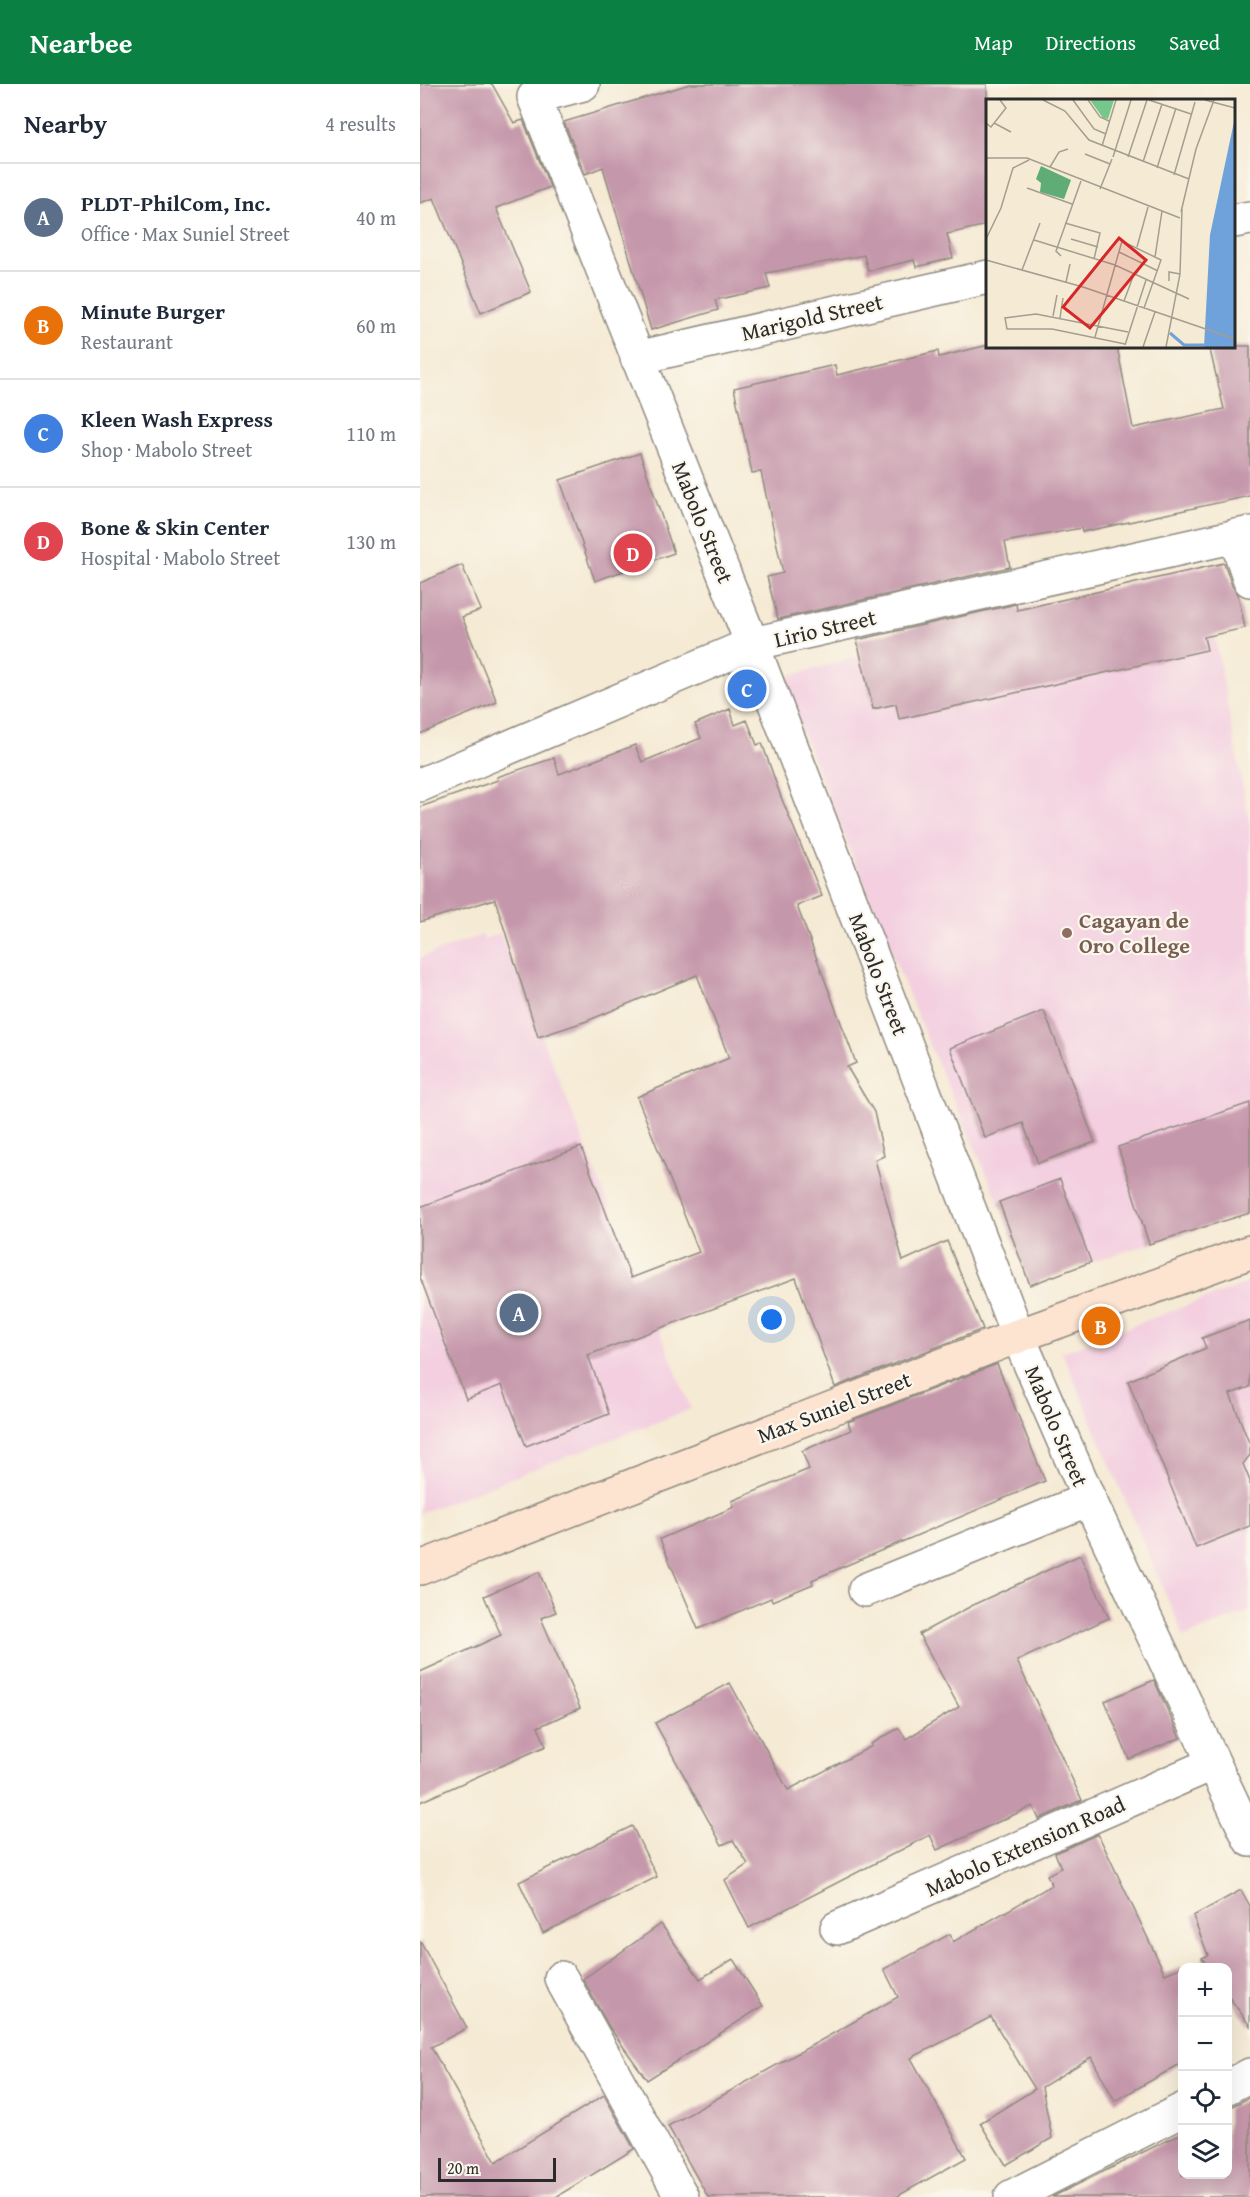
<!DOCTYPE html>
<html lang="en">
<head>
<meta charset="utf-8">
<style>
	:root { --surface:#fff; --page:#f6f6f7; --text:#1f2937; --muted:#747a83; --line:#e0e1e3; --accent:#0b8043 }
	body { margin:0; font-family:"Gentium Book Plus",serif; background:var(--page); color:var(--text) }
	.controls { position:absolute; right:18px; bottom:18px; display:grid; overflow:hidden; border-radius:12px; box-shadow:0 6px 24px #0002 }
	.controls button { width:54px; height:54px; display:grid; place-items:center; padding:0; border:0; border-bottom:2px solid var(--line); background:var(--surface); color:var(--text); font:30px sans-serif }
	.scale { position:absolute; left:18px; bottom:15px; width:118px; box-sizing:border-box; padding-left:6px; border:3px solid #2b2b2b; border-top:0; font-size:16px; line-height:21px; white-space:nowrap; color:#2b2b2b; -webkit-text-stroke:4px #fbf7ec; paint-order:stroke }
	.you { position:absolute; left:352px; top:1236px; width:21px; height:21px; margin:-15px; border:4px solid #fff; border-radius:50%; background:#1a73e8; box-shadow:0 0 0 9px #1a73e833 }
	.badge { display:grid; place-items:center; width:39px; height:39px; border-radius:50%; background:var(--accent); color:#fff; font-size:20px; font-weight:700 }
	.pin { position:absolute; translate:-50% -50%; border:3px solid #fff; box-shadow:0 2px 6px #0006 }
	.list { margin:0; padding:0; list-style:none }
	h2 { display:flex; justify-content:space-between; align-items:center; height:78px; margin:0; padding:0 24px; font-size:26px }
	h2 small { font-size:20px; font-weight:400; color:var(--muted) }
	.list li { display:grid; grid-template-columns:39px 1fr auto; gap:18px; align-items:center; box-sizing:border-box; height:108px; padding:0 24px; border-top:2px solid var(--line) }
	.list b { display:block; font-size:22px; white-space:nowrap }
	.list p { margin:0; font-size:20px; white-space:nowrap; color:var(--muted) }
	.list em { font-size:20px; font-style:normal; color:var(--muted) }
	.icon { flex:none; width:33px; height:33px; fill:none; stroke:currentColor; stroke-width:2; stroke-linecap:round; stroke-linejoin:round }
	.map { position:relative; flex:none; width:830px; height:2113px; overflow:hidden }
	header { display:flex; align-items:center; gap:36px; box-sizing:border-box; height:84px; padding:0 30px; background:var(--accent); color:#fff }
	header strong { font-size:28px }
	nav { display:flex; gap:33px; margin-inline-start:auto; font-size:21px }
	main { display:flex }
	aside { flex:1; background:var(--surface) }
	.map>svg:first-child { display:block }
</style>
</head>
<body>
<header>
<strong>Nearbee</strong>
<nav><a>Map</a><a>Directions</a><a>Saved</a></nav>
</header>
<main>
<aside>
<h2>Nearby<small>4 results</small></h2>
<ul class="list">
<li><span class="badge" style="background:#5c6f8a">A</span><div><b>PLDT-PhilCom, Inc.</b><p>Office · Max Suniel Street</p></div><em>40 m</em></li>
<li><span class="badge" style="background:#e8710a">B</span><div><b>Minute Burger</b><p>Restaurant</p></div><em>60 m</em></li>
<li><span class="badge" style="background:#3f7fe0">C</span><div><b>Kleen Wash Express</b><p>Shop · Mabolo Street</p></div><em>110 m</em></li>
<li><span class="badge" style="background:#e0444e">D</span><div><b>Bone &amp; Skin Center</b><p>Hospital · Mabolo Street</p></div><em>130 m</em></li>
</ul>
</aside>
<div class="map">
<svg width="830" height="2113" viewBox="0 0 830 2113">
	<rect width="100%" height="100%" fill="#fbf7ec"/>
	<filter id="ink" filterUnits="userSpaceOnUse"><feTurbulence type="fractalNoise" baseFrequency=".0167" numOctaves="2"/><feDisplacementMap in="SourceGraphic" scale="12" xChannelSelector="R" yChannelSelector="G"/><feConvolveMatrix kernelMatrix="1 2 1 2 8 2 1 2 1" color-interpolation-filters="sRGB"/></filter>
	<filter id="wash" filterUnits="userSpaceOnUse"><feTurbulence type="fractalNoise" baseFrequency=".008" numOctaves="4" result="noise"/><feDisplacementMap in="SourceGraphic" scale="24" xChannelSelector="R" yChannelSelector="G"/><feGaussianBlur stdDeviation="1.35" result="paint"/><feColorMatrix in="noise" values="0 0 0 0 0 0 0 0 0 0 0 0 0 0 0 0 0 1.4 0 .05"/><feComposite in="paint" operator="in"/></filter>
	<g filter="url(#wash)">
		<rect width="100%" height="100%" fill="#f5ead4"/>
		<g fill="#f3cfe0">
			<path d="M781 480 830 741V1129L671 1178 610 1201 579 1118 508 958 360 594Z"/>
			<path d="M80 849 271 1325 0 1429V874L62 851 64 855Z"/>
			<path d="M830 1198V1527L764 1553 642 1268Z"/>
		</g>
		<g id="blocks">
			<g fill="#c597aa">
				<path d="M0 0H72L94 39 103 36 130 103 76 124 111 208 61 229 14 114 0 119Z"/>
				<path d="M270 0H567V141L527 150 533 174 496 183 494 176 448 187 444 171 346 189 350 204 295 216 298 226 231 246 183 83 165 90 144 38Z"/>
				<path d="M564 262H697L713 344 804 325 789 262H830V412L662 448 661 444 585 458 590 483 358 535 347 493 363 489 341 388 332 389 314 304 415 281 417 291 518 267 519 273Z"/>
				<path d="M220 369 254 469 175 497 140 396Z"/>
				<path d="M804 479 812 502 818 510 825 544 784 553 787 566 479 635 476 620 453 625 437 556 596 520 597 526Z"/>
				<path d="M42 481 61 526 42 533 77 618 0 650V499Z"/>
				<path d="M310 625 315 641 327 636 337 661 342 659 361 713 402 812 377 822 436 979 427 983 454 1028 464 1072 455 1076 483 1177 527 1157 563 1245 415 1303 376 1194 168 1271 189 1330 106 1362 82 1301 46 1315 0 1193V1123L161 1063 211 1194 279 1168 217 1013 309 974 277 891 167 937 118 953 75 815 0 838V723L78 696 77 693 134 674 139 690 215 661 222 678 281 654 275 640Z"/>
				<path d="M624 927 675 1058 618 1079 603 1039 565 1054 530 964Z"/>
				<path d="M830 1019V1129L729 1160 698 1063Z"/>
				<path d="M640 1095 671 1178 610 1201 579 1118Z"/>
				<path d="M830 1236V1303L810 1310 830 1361V1371L823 1380 830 1397V1442L776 1464 708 1297 786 1264 782 1254Z"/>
				<path d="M577 1280 625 1397 392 1496 393 1500 352 1517 351 1514 278 1545 240 1455 314 1423 312 1417 389 1385 382 1367 431 1346 428 1338Z"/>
				<path d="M660 1471 689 1534 597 1577 662 1716 619 1735 613 1722 517 1766 510 1751 329 1844 305 1796 328 1780 313 1756 302 1761 235 1639 310 1599 368 1706 452 1662 451 1660 479 1644 486 1655 539 1623 499 1550 557 1519Z"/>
				<path d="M119 1488 136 1528 121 1534 160 1624 118 1643 126 1662 0 1718V1588L81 1551 64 1512Z"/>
				<path d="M734 1596 760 1654 709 1675 685 1617Z"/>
				<path d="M212 1742 237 1793 123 1849 99 1798Z"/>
				<path d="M678 1750 745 1890 762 1883V1979L695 2017 671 1973 622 2003 632 2054 586 2081 560 2039 615 2005 571 1933 491 1974 546 2074 476 2113H288L248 2042 478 1913 464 1885 530 1850 533 1858 632 1801 627 1791 641 1784 635 1769Z"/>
				<path d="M821 1806 830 1822V1942L807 1910V1884H789L782 1874 788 1871 773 1832Z"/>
				<path d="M241 1840 280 1895 313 1875 343 1922 227 1996 190 1944 163 1895Z"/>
				<path d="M0 1857 47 1944 11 1963 76 2078 184 2011 214 2065 136 2113H0Z"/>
				<path d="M830 2013V2113H632L762 2049V2091H807V2025Z"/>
			</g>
		</g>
	</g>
	<g filter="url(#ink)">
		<use href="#blocks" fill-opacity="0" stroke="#908a80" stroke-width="1.5"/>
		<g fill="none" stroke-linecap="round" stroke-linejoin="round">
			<defs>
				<g id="minor">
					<path d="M163 0 114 13 332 560 598 1252 669 1415 830 1756"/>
					<path d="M814 137 830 134"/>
					<path d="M217 274 568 193"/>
					<path d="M815 452 830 496"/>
					<path d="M0 701 332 560 830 449"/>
					<path d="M445 1506 669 1415"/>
					<path d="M417 1844 792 1680"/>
					<path d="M141 1894 262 2113"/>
					<path d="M808 2003 830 1991"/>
					<path d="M591 2113 762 2026"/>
				</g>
				<path id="secondary" d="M0 1484 598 1252 830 1168"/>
			</defs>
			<use href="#minor" stroke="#908a80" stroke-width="36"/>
			<use href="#secondary" stroke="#908a80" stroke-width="36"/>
			<use href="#minor" stroke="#fff" stroke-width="33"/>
			<use href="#secondary" stroke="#fde4d1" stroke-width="33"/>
		</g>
	</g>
	<circle fill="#8d6e63" stroke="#fbf7ec" stroke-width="2" cx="647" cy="849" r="6"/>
	<g text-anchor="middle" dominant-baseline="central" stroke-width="4.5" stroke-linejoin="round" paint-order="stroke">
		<g font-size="22" fill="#2b2b2b" stroke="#fbf7ec">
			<text transform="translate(392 233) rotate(-13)">Marigold Street</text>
			<text transform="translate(283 438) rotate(68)">Mabolo Street</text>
			<text transform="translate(405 544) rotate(-13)">Lirio Street</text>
			<text transform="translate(459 890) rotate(69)">Mabolo Street</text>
			<text transform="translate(414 1323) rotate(-21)">Max Suniel Street</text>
			<text transform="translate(637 1342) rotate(67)">Mabolo Street</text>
			<text transform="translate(605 1762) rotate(-24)">Mabolo Extension Road</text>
		</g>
		<g font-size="22" font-weight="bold" fill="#785e54" stroke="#fbf7ec" text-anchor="start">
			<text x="659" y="836">Cagayan de<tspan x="659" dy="25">Oro College</tspan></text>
		</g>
	</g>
	<g transform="translate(566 15)">
		<rect width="249" height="249" fill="#f5ead4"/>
		<path d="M104 1H128L122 20 117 19Z" fill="#75c88a"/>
		<path d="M55 67 85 81 78 100 54 93 55 84 50 80Z" fill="#60ac76"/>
		<path d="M249 18V248H218L224 136Z" fill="#6fa1da"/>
		<path fill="none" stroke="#6fa1da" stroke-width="3" d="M184 234 198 246H218"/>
		<path fill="none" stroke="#a49e90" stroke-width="1.5" d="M57 1 79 12 103 41 203 80M87 1 108 30 120 35M102 1 114 18 123 22M163 1 205 15M219 1 249 9M0 24 5 28 20 9 14 1M8 24 25 33M116 47 130 1M99 55 124 65M127 58 145 1M142 58 161 1M0 59H41L194 119M157 63 176 5M64 68 73 53 82 50M171 69 190 9M188 76 209 3M41 89 86 105M114 90 126 60M195 113 210 50 228 1M79 124 114 134 108 160M0 140 15 109 27 69 43 61M85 140 112 148M48 141 129 166 203 200M151 148 162 108M133 153 172 172M75 157 70 152 95 82M169 158 176 112M0 161 97 188 249 240M36 171 54 124M183 182V173L194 175M80 183 84 165M138 202 148 175M67 217 71 196M74 219 77 199M109 238 136 142 175 161 158 209M139 245 66 230H21L19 219 50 215 142 233M139 246 160 181M157 248 169 213M180 248 194 175 196 110"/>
		<path fill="#d62828" fill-opacity="0.15" stroke="#d62828" stroke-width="3" d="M133 139 160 161 104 229 77 208Z"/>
		<rect width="249" height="249" fill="none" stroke="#2b2b2b" stroke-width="3"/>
	</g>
</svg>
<div class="controls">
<button>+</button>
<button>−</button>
<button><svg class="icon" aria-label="locate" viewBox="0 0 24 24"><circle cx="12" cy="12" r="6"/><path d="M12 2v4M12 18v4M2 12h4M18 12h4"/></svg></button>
<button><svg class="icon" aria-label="layers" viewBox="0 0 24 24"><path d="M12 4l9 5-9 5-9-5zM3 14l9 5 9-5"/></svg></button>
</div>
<div class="scale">20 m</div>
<div class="you"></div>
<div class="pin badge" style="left:99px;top:1229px;background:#5c6f8a">A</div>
<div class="pin badge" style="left:681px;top:1242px;background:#e8710a">B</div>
<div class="pin badge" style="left:327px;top:605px;background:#3f7fe0">C</div>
<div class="pin badge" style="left:213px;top:469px;background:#e0444e">D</div>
</div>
</main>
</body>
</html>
